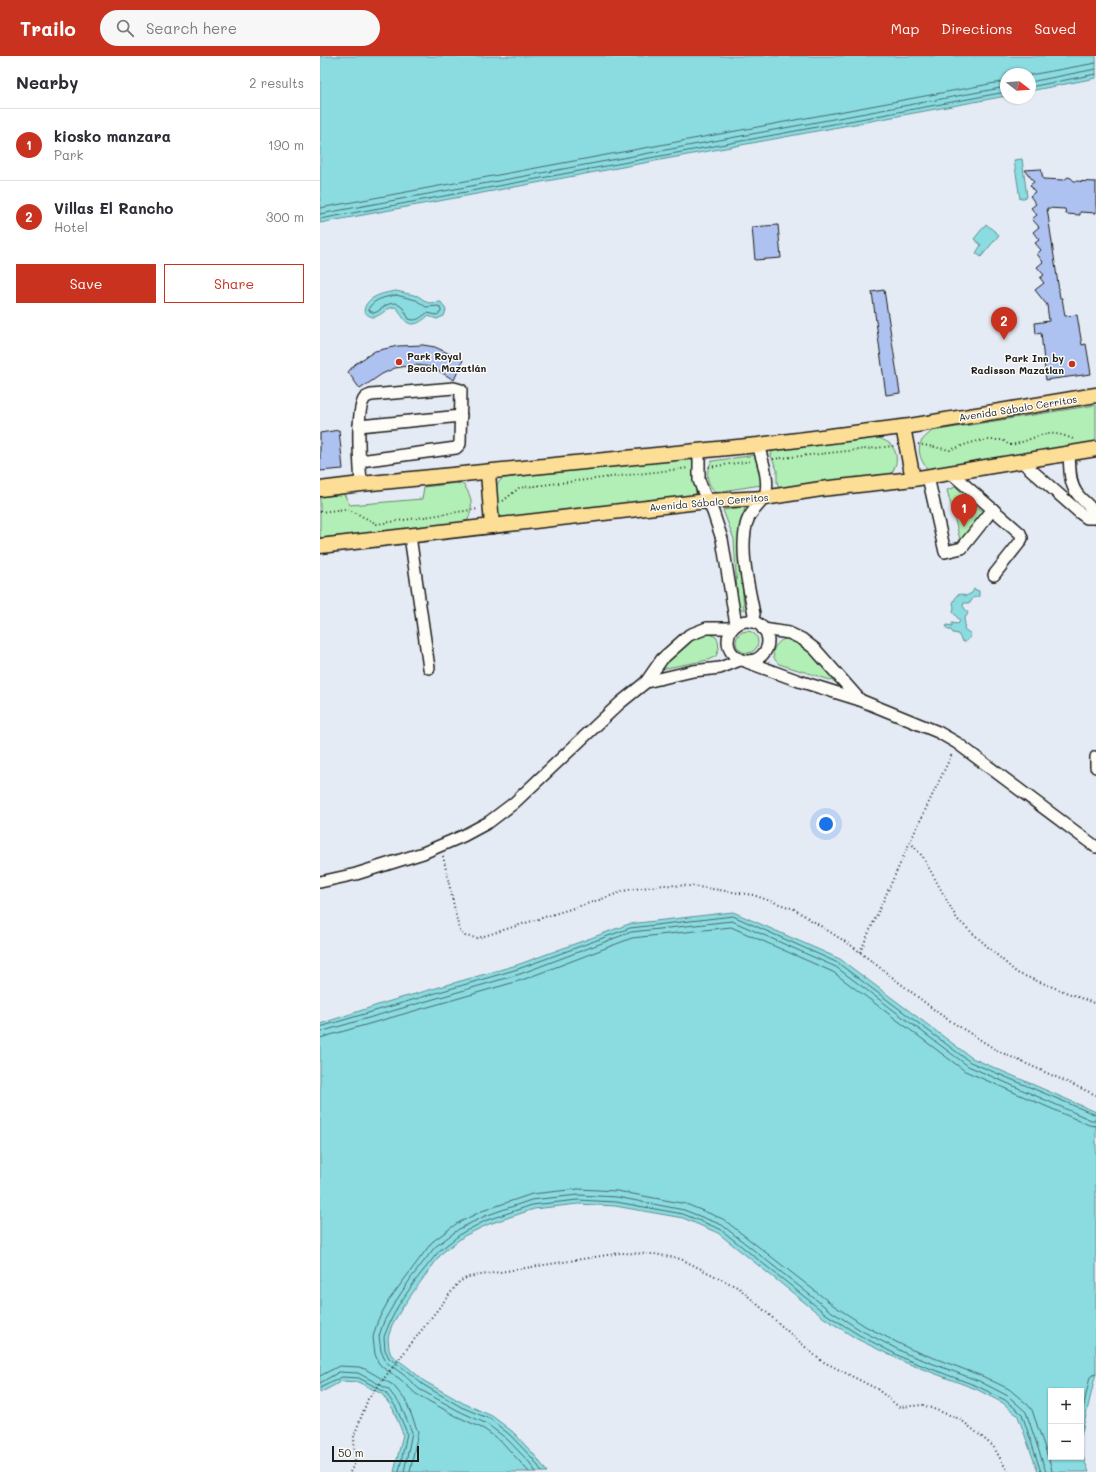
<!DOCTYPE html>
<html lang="en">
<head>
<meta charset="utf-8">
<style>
	:root { --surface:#fff; --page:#f7f7f7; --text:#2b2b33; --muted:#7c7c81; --line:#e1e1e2; --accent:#c8321e }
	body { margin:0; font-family:Mali,sans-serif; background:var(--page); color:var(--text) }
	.controls { position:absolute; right:12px; bottom:12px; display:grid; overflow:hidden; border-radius:0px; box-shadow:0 1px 3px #0004 }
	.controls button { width:36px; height:36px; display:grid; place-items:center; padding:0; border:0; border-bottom:1px solid var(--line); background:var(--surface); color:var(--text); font:20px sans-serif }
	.compass { position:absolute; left:680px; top:12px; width:36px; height:36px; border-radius:50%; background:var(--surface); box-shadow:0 1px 3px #0004; rotate:107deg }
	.scale { position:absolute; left:12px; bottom:10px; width:87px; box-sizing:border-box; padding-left:4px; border:2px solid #1c1c1c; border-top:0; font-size:11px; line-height:14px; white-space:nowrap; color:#1c1c1c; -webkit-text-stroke:3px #fdfcf7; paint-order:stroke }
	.you { position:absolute; left:506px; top:768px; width:14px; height:14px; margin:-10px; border:3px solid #fff; border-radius:50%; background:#1a73e8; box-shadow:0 0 0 6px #1a73e833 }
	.badge { display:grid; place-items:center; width:26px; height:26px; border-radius:50%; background:var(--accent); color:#fff; font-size:13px; font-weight:700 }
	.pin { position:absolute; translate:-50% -33px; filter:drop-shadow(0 1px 2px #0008) }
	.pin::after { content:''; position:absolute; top:21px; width:14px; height:12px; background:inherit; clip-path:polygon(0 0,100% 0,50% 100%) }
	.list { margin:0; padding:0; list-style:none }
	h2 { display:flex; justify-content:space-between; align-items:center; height:52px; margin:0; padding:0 16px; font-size:17px }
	h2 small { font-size:13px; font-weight:400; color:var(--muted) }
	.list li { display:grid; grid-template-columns:26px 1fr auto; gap:12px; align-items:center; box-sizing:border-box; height:72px; padding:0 16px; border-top:1px solid var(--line) }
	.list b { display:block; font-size:15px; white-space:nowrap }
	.list p { margin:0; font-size:13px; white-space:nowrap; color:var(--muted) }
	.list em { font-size:13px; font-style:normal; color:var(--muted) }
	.actions { display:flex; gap:8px; padding:12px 16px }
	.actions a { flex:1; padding:9px 0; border:1px solid var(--accent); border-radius:0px; text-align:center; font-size:14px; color:var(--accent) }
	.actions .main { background:var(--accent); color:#fff }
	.icon { flex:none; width:22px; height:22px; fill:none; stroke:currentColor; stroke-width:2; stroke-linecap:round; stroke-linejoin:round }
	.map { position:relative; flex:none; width:776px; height:1416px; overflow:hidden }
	header { display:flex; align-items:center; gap:24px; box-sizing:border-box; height:56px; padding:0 20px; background:var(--accent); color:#fff }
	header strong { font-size:19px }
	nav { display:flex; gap:22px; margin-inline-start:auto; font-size:14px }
	.search { width:280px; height:36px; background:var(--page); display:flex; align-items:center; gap:10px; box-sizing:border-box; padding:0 14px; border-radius:22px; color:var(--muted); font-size:15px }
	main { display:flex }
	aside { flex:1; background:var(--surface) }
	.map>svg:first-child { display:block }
</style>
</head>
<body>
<header>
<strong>Trailo</strong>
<div class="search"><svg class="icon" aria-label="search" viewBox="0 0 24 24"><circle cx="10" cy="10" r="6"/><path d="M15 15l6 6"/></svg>Search here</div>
<nav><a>Map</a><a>Directions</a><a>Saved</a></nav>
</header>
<main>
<aside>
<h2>Nearby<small>2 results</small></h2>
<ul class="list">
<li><span class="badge">1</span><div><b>kiosko manzara</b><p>Park</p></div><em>190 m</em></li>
<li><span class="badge">2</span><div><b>Villas El Rancho</b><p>Hotel</p></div><em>300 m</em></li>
</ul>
<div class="actions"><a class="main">Save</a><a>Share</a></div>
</aside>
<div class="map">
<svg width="776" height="1416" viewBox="0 0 776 1416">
	<rect width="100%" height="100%" fill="#e5ebf5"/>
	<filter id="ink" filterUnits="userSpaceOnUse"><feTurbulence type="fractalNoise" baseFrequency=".025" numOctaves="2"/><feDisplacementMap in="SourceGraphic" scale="8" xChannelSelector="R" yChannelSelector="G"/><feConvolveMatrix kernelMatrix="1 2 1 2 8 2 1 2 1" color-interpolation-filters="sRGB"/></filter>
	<g filter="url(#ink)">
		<g fill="#b2efb6" stroke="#678669">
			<path d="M776 349V389L610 416C603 408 596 397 601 386 603 382 609 378 612 375Z"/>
			<path d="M557 381C561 383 566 385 569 387 581 398 577 413 567 422L459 433 457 426V414L451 400 453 393Z"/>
			<path d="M436 399 443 421 441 429 396 436C386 428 385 416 392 405Z"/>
			<path d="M370 402 374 408 373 421 377 434 374 441 183 462 172 451C172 438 173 431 183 422Z"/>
			<path d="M136 427 144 429C153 443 153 449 148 464L136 468 0 482V441L24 438 30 449 102 443 104 431Z"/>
			<path d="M636 431 663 456 641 487 627 434Z"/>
			<path d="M425 451 419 480 424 554 418 553 414 483 403 454Z"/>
			<circle cx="427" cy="586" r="11"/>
			<path d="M387 577 396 581 398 585 399 593 396 600 388 604 341 613 359 594 374 581Z"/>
			<path d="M467 582 487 590 520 627 459 608C448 599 454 586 467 582Z"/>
		</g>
		<g fill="#8adce1" stroke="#5e8f92">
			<path d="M0 0H776V22L710 35V18H686V40L0 167Z"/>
			<path d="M702 103 707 141 700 143 694 104Z"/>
			<path d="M666 168 679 179 661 201 656 197 661 189 654 183Z"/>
			<path d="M76 235 98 240 108 247 121 246 126 254 124 260 117 263 108 260C101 266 91 273 84 263 80 258 80 254 75 251 62 252 56 270 44 255 46 240 64 237 76 235Z"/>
			<path d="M654 533 659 535V540L653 542 650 547H644L643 550 648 557 644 564 645 567 644 573 651 578 649 583 645 586 642 585 638 578 633 577 631 574H628L626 571 627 569 632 570V567L638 568 640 565 633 556 634 551 633 547 637 539 641 538 646 540 652 537Z"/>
			<path d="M413 856 520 903 652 1002 776 1056V1317L761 1380V1335H731V1401H761V1396L769 1416H718L698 1360 683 1347 656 1333 584 1306 537 1283 504 1262 398 1177 363 1162 295 1150 258 1148 214 1153 169 1168 144 1180 122 1197 99 1228 82 1252 72 1269 68 1282 69 1293 71 1299 89 1312 104 1325 143 1347 172 1360 193 1376 217 1402 227 1416H74L83 1378 73 1353 62 1338 38 1326 22 1325 0 1337V968L67 946 197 909 309 868Z"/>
		</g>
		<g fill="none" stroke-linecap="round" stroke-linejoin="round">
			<g stroke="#48696b" stroke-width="1">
				<path d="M710 19 776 7"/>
				<path d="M710 26 776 13"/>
				<path d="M710 31 776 18"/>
				<path d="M0 152 686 25"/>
				<path d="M0 158 686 31"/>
				<path d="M0 163 686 36"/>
				<path d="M76 239 96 244 106 251 119 250 121 254V256L117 259 107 257C101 261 97 266 89 263L83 252 76 247C64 247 63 254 54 257L48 254C52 243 66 241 76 239Z"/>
				<path d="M0 971 198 913 310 872 413 860 518 907 650 1006 776 1059"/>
				<path d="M0 976 200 918 311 876 412 865 516 911 648 1010 771 1064H776"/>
				<path d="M0 982 202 924 312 882 411 871 513 916 645 1015 769 1069 776 1070"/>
				<path d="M0 1320 19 1310 39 1311 45 1313 73 1329 86 1345 98 1376 90 1416"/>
				<path d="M0 1327 19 1316 38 1317 68 1333 80 1348 92 1376 84 1416"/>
				<path d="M0 1332 22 1321 39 1322 65 1336 76 1351 87 1377 79 1416"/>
				<path d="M761 1362 770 1321 773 1319 776 1318"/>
				<path d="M209 1416 183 1387 164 1373 136 1360 96 1338 80 1323 62 1311 58 1306 55 1298 53 1281 58 1264 69 1244 112 1186 136 1168 162 1155 212 1138 258 1133 297 1135 366 1148 403 1163 513 1249 545 1270 590 1293 662 1320 689 1333 708 1349 712 1354 731 1410 732 1416"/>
				<path d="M216 1416 210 1407 187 1383 167 1368 139 1355 99 1333 84 1319 66 1306 61 1295 59 1280 64 1265 74 1248 91 1222 115 1191 139 1173 165 1160 211 1144 258 1139 297 1141 364 1154 402 1169 509 1254 542 1275 587 1298 659 1325 688 1340 706 1356 726 1416"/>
				<path d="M222 1416 214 1404 190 1379 170 1363 141 1351 102 1328 87 1315 69 1302 65 1294 64 1281 69 1268 78 1250 95 1225 119 1195 142 1177 167 1164 212 1149 258 1144 296 1146 363 1158 400 1173 506 1258 539 1279 585 1303 657 1330 685 1344 702 1358 721 1416"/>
			</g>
		</g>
		<g fill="#adc2f1" stroke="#1c1c1c">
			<path d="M721 113 723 123 744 124 748 121 751 122 754 125 776 126V157L760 156V159L746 158 745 153 727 152 740 242H742L745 260 757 259 762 289 766 288 771 318 726 324 721 277 716 278 715 267 729 265 727 249 715 234 724 227 720 222 724 219 717 211 723 206 717 198 721 194 715 187 719 184 713 176 719 171 712 163 717 159 711 152 716 148 710 140 715 136 710 129 714 126 705 114Z"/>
			<path d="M458 169 461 202 435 204 432 171Z"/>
			<path d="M564 234 580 337 566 339 552 236Z"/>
			<path d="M103 289 115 291 143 304 134 324 112 311 95 309 75 312 62 318 40 333 28 316 35 308 55 295 78 290Z"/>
			<path d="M19 374 23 413 0 415V377Z"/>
		</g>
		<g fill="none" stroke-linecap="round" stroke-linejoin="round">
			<defs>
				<g id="minor">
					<path d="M39 370 141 360"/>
					<path d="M379 395V424L383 435 393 456 402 483 416 569"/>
					<path d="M749 398C750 410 749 426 756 436 762 446 772 449 776 461"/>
					<path d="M40 405 136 392 140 388 141 334 134 332 51 339C49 340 47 340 45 342 35 353 40 411 41 428"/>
					<path d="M701 405 760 457 767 462H776"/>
					<path d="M631 417 700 477 702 482 700 486 674 519"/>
					<path d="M608 421 625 496 642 492 673 453"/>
					<path d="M90 480 109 612"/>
					<circle cx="428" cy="585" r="20"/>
					<path d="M432 566 434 558C429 531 421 502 425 475 427 458 434 456 443 443 452 430 442 403 438 389"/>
					<path d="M443 573 469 577 482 583 495 593 540 644"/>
					<path d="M427 606 479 625 540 644 618 676 637 687 776 791"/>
					<path d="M326 626 373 615 400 612 420 604"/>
					<path d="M776 701V711"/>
					<path d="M0 826 36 818 103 797 143 780 169 766 194 747 300 647 326 626 342 603 369 579 387 572H413"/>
				</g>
				<g id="major">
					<path d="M583 371 593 423"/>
					<path d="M168 416 172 470"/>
					<path d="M0 433 41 428 438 389 590 370 776 339"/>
					<path d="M0 490 387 445 444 442 501 433 593 423 776 393"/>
				</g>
			</defs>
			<use href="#minor" stroke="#1c1c1c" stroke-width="14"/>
			<use href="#major" stroke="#1c1c1c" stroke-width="17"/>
			<g stroke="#1c1c1c" stroke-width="2" stroke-dasharray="1 3" stroke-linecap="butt">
				<path d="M598 388 630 394 650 387 663 384H683L689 389C704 388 719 376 735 378 741 378 748 381 753 383"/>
				<path d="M453 403 574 390"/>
				<path d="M389 411 432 405"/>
				<path d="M183 445 199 432 205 431 369 412"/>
				<path d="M0 456 26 453 32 455 57 468 158 453"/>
				<path d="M590 786 603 801 637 863 697 917 776 948"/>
				<path d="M123 800 139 873 144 880 158 882 279 844 307 834 344 829 372 830 433 839 474 853 532 890 621 959 678 995 776 1039"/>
				<path d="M540 896 590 786 632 698"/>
				<path d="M30 1416 35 1407 34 1380 48 1343 139 1226 148 1221 300 1197 334 1198 361 1203 419 1232 500 1304 557 1333 579 1351 603 1349 640 1363 673 1390 688 1416"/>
			</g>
			<use href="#minor" stroke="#fdfcf7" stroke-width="11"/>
			<use href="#major" stroke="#fdde96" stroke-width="14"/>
		</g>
	</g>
	<g fill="#c8321e" stroke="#fdfcf7" stroke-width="1.5">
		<circle cx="79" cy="306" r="4"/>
		<circle cx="752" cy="308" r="4"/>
	</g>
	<g text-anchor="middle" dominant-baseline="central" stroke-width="3" stroke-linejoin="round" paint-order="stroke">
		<g font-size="10" font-weight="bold" fill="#1c1c1c" stroke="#fdfcf7" text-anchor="start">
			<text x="87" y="300">Park Royal<tspan x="87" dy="12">Beach Mazatlán</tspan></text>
			<text x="744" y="302" text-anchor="end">Park Inn by<tspan x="744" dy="12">Radisson Mazatlan</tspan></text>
		</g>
		<g font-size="10" fill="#1c1c1c" stroke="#fdfcf7">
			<text transform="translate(698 352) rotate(-9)">Avenida Sábalo Cerritos</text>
			<text transform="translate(389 446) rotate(-5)">Avenida Sábalo Cerritos</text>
		</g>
	</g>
</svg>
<div class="controls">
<button>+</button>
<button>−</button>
</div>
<svg class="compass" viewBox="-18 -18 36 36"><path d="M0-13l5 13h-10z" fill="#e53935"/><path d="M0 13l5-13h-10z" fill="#7c7c81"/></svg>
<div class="scale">50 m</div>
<div class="you"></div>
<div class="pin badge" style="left:644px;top:471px">1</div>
<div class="pin badge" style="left:684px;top:284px">2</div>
</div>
</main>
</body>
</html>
